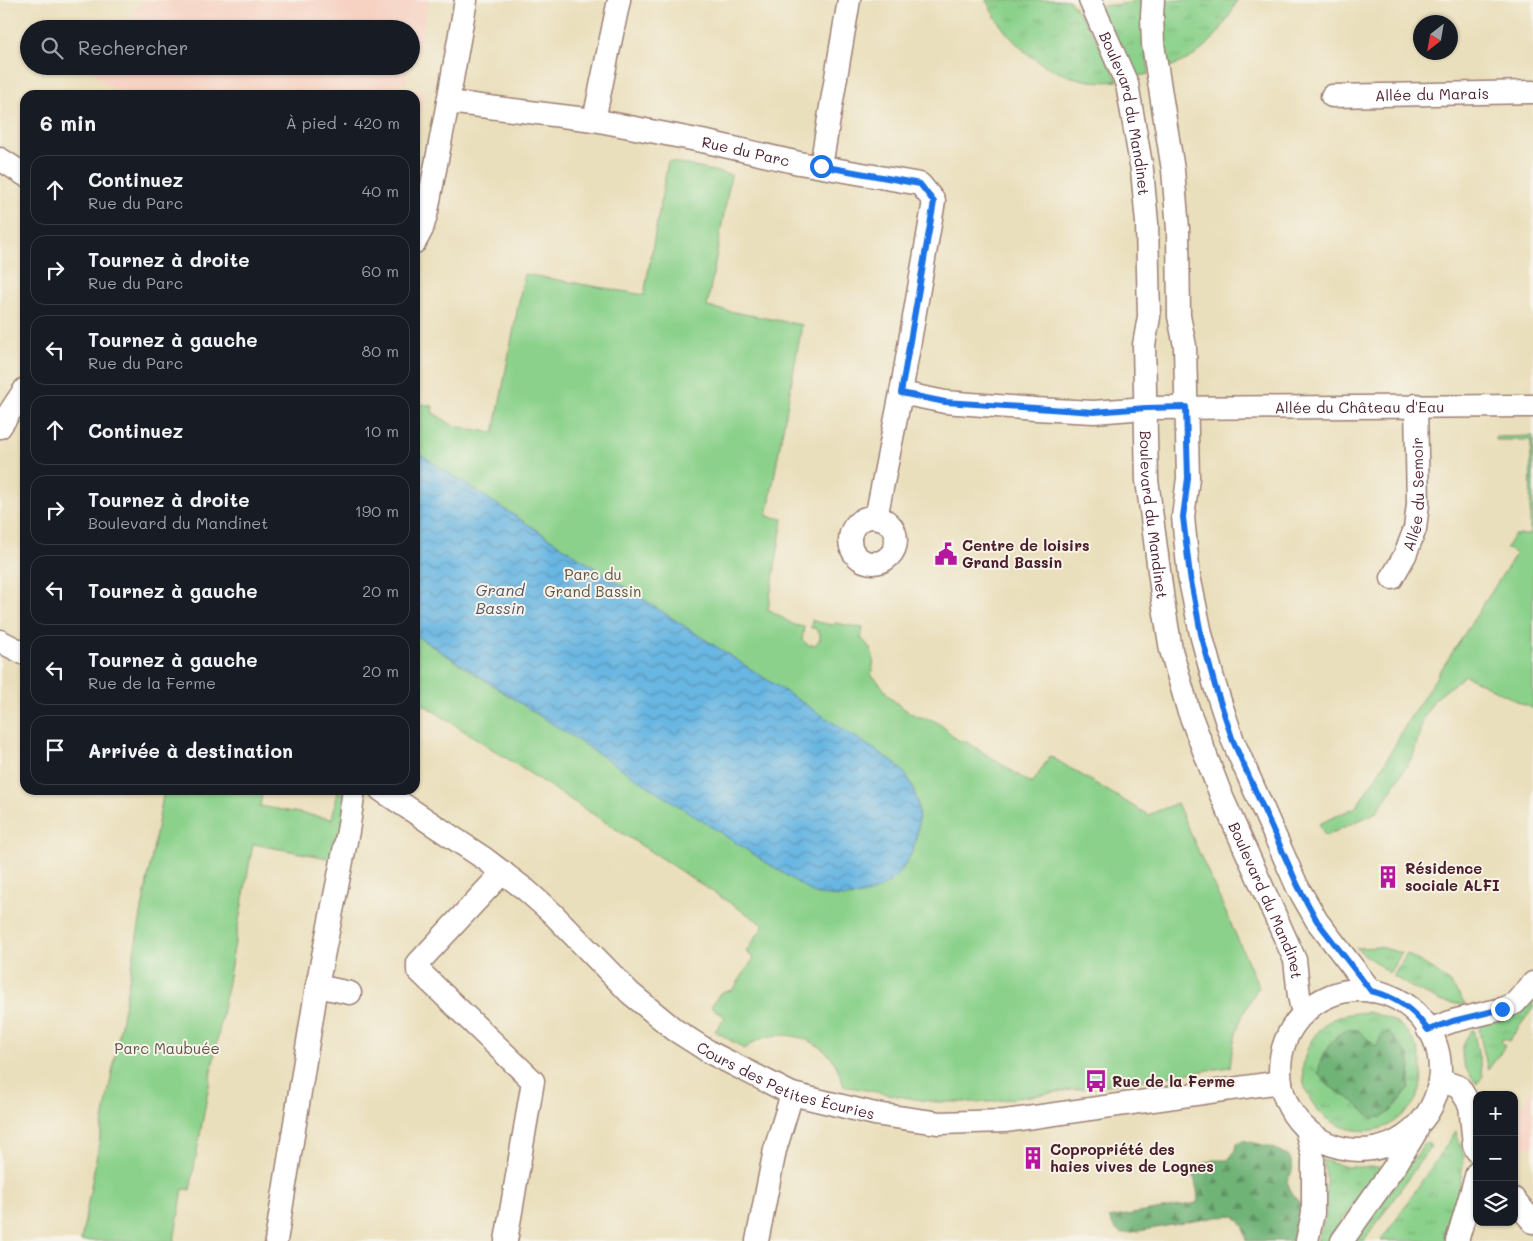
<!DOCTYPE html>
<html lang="fr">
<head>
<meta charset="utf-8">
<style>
	:root { --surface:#171b24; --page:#20242c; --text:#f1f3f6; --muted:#9ea1a6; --line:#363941 }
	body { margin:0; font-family:Mali,sans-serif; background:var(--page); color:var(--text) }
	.controls { position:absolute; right:15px; bottom:15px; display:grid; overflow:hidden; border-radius:10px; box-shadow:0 1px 4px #0004 }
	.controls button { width:45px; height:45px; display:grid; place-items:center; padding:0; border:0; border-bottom:1px solid var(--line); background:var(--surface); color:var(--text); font:25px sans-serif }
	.compass { position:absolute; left:1413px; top:15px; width:45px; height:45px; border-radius:50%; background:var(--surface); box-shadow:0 1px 4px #0004; rotate:211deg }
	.stop { position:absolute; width:15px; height:15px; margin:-11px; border:4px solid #1a73e8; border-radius:50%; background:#fff }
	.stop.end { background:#1a73e8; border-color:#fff; box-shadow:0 1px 5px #0008 }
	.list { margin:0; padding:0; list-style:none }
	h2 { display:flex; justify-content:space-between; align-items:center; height:65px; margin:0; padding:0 20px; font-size:21px }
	h2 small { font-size:16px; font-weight:400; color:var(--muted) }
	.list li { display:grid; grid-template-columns:32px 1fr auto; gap:15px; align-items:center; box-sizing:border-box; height:70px; margin:0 10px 10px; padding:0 10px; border:1px solid var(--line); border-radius:15px }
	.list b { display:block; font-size:19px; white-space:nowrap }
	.list p { margin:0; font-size:16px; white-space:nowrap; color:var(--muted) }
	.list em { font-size:16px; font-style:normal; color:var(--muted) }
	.icon { flex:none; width:28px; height:28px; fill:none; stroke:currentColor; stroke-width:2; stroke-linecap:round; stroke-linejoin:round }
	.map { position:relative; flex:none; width:1533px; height:1241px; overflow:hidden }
	.search { position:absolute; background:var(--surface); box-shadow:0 1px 4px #0004; left:20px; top:20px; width:400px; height:55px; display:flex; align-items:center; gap:12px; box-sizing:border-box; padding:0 18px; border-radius:28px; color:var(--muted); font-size:19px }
	.panel { position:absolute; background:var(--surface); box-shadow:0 1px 4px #0004; left:20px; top:90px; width:400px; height:705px; border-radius:15px }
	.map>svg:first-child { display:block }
</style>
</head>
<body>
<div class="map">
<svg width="1533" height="1241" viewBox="0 0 1533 1241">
	<defs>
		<pattern id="grass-tufts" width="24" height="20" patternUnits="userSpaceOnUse" patternTransform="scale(1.25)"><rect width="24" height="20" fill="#8bd18b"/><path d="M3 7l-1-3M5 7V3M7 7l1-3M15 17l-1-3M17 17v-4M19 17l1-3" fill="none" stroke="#79b378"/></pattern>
		<pattern id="forest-firs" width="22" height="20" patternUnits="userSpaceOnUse" patternTransform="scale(1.25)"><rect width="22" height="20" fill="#70b377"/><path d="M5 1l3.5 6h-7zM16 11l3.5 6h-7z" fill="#5e9162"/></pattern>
		<pattern id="water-waves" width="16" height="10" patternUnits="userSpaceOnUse" patternTransform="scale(1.25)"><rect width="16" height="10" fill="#68b6e2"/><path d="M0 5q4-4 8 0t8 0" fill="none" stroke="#5893b7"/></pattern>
	</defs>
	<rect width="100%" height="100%" fill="#f7f3e8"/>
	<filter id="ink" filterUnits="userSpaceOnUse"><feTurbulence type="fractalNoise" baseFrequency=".02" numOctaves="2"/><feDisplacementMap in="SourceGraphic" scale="10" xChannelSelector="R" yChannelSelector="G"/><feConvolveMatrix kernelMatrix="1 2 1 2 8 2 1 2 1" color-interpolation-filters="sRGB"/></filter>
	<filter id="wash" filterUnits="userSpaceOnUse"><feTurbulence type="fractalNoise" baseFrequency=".0096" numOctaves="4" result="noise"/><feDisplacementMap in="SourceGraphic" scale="20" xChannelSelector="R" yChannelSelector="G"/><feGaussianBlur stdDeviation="1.12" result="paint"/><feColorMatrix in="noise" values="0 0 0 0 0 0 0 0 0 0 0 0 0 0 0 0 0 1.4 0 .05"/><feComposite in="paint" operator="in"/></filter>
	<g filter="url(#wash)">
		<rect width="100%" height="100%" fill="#eadfbc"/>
		<g fill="#f6d2c3">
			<path d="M142 0H429L419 52 412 51 411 56V29H124Z"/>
			<path d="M100 66H409L406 84 399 82 398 87 425 92 415 147V95H131L118 92 94 75Z"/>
			<path d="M1533 1089V1151L1514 1138V1115Z"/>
		</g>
		<g fill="url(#grass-tufts)" stroke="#6a785b" fill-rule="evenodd">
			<path d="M986 0H1069C1089 25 1104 52 1118 81 1061 88 1009 50 986 0Z"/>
			<path d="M1138 0H1142L1149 74 1132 77 1099 6 1124 4Z"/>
			<path d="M1163 0H1237C1229 20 1213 43 1195 55 1185 62 1173 65 1162 70Z"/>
			<path d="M1379 947 1402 953 1389 973 1356 948Z"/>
			<path d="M1407 954C1434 970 1450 977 1465 1005L1442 1002 1411 987 1393 976Z"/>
			<path d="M1533 998V1008L1509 1041 1503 1038 1501 1043 1505 1046 1488 1070 1479 1031 1481 1025Z"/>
			<path d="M1368 1012C1382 1016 1395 1019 1405 1030 1425 1050 1429 1089 1408 1110 1404 1113 1401 1117 1397 1120 1367 1142 1325 1128 1309 1097 1295 1072 1306 1038 1328 1022 1340 1014 1354 1013 1368 1012ZM1338 1034 1368 1040 1375 1046 1378 1044 1403 1052 1408 1056C1413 1081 1409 1093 1391 1111L1363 1110 1320 1061Z"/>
			<path d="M1473 1029 1483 1076 1477 1084C1460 1065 1456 1049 1473 1029Z"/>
			<path d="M1456 1131 1464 1157 1459 1189 1445 1241H1381Z"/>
			<path d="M1426 1142 1431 1146 1364 1241H1354Z"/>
			<path d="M1322 1160 1347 1167H1382L1327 1241H1317L1326 1216V1174Z"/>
		</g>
		<g fill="url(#forest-firs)" stroke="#5d6951">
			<path d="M1348 1029 1358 1030 1375 1046 1378 1044 1381 1035 1388 1032C1397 1038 1399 1049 1409 1056L1411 1066 1409 1088 1391 1111 1383 1117 1371 1118 1355 1102 1329 1086 1318 1073C1321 1054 1331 1038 1348 1029Z"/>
			<path d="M1243 1140C1256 1144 1297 1149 1292 1170 1292 1174 1288 1178 1287 1181L1291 1192 1301 1206 1300 1219 1293 1241H1246L1244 1227 1235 1216 1217 1217 1122 1234C1115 1231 1112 1225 1109 1218L1197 1203C1200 1190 1192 1180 1194 1167L1213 1160H1228L1236 1150 1237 1143Z"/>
		</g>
		<g fill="#8bd18b" stroke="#6a785b">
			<path d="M668 161 731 175 707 307 802 325 767 516 783 519 768 609 794 625 804 627 802 640 808 645H815L820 639V634L815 628H811L812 620 817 622 833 625 835 623 863 628 861 638C874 650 876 659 871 675 880 681 884 691 892 699 899 706 908 712 917 716 922 718 928 718 932 720 936 721 939 724 942 726 951 732 956 743 967 742L1032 784 1050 756 1148 815 1177 803 1259 987C1241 1012 1233 1037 1230 1067L989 1102H938L914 1099 844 1086C840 1075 837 1063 828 1054 808 1033 768 1027 745 1049L715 1031 725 1017 711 1007 720 993 733 990 754 958 746 952 764 925 415 699V403L433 406 432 412 454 426 494 433 524 274 644 295Z"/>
			<path d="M1533 436V709L1465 675 1434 700 1424 717 1413 756 1377 812 1325 836 1319 824 1356 807 1385 763 1408 721 1516 554 1506 548 1514 535H1528L1530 533 1531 440H1496L1495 437Z"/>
			<path d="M164 790H263L260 806 332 819 338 791 360 804 349 862 253 844 190 1190 183 1189 174 1241H81Z"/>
		</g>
		<path fill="url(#water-waves)" stroke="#596a86" d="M415 451 883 755C889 759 896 764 901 769 929 798 922 855 892 880 871 899 841 899 815 894L415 635Z"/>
	</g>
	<g filter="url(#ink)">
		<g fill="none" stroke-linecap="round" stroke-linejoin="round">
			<defs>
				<g id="minor">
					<path id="s1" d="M1090 0 1127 84 1142 170 1147 223 1149 317 1144 345 1147 480 1163 601 1171 650 1188 709 1221 795 1295 960 1299 996 1303 1014"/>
					<path d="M1153 0 1152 16 1153 44 1173 170 1178 229 1179 316 1185 346 1188 478 1183 517 1189 576 1201 634 1215 686 1233 741 1297 886 1317 921 1371 991"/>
					<path id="s2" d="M1332 96 1533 92"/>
					<path id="s3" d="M448 102 594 120 707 142 799 163 920 184 934 201 901 393 876 518"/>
					<path d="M594 120 619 0"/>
					<path d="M0 159 25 175"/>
					<path d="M821 166 849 0"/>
					<path d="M415 242 422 229 427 211 448 102 466 0"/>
					<path id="s4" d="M901 393 945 402 1035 409 1094 412 1146 408 1533 406"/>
					<path d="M0 427 25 389"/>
					<circle cx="873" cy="540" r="23"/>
					<path id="s5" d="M1392 578 1405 555 1415 529 1418 504 1416 405"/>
					<path d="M0 641 25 654"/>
					<path id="s6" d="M381 790 485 859 526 890 552 913 630 993 675 1030 711 1053 792 1094 875 1114 939 1123 1005 1121 1281 1082"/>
					<path d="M503 872 418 963V970L533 1081 506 1241"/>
					<path d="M317 986 350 993"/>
					<circle cx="1360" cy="1070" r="80"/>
					<path d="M1428 1030 1453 1021 1502 1009 1515 1003 1533 983"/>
					<path d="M1439 1080 1459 1087 1470 1105 1474 1145 1477 1151"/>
					<path d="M1306 1129 1313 1158V1213L1307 1241"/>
					<path d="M1514 1199 1533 1222"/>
					<path d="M276 1241 317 986 348 831 354 790"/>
					<path d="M757 1241 775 1150 792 1094"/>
					<path d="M1342 1241 1397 1163 1417 1130"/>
					<path d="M1457 1241 1477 1173"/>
				</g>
			</defs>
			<use href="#minor" stroke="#9a7f74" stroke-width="25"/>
			<use href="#minor" stroke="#fff" stroke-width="22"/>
		</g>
	</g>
	<g fill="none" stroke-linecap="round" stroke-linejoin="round" filter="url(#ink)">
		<path stroke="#1a73e8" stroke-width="6" d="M821 166 920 184 934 202 901 393 945 402 1094 412 1146 408 1186 407 1188 478 1183 517 1190 576 1201 634 1215 686 1233 741 1298 886 1317 921 1371 991C1396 997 1413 1009 1428 1030L1453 1021 1502 1009"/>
	</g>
	<defs>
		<symbol id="civic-bare" viewBox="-9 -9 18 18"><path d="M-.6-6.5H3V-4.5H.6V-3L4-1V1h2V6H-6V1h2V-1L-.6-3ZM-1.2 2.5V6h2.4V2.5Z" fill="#b5179e" stroke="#f7f3e8" stroke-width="2.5" paint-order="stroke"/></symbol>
		<symbol id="building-bare" viewBox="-9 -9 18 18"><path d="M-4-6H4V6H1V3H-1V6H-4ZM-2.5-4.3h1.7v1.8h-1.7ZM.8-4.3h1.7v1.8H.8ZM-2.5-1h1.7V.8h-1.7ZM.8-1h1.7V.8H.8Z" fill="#b5179e" stroke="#f7f3e8" stroke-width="2.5" paint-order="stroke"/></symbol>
		<symbol id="bus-bare" viewBox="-9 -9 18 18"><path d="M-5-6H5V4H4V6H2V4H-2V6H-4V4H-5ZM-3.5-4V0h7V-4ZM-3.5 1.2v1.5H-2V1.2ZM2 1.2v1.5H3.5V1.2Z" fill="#b5179e" stroke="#f7f3e8" stroke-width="2.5" paint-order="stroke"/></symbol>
	</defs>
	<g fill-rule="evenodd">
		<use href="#civic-bare" x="930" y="538" width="32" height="32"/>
		<use href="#building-bare" x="1372" y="861" width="32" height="32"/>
		<use href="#bus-bare" x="1080" y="1065" width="32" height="32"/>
		<use href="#building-bare" x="1017" y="1142" width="32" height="32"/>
	</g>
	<g text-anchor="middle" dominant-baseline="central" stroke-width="4" stroke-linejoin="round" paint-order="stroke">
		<g font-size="15" fill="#4a1f2b" stroke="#f7f3e8">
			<text stroke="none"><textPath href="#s2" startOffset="100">Allée du Marais</textPath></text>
			<text stroke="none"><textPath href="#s1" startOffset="120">Boulevard du Mandinet</textPath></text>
			<text stroke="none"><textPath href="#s3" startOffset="302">Rue du Parc</textPath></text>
			<text stroke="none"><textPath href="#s4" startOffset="460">Allée du Château d'Eau</textPath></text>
			<text stroke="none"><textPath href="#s5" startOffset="89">Allée du Semoir</textPath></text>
			<text stroke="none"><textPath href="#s1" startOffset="525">Boulevard du Mandinet</textPath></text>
			<text stroke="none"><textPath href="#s1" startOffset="930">Boulevard du Mandinet</textPath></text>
			<text stroke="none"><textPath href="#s6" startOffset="504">Cours des Petites Écuries</textPath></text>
		</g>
		<g font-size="15" font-weight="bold" fill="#4a1f2b" stroke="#f7f3e8" text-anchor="start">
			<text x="962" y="545">Centre de loisirs<tspan x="962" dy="17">Grand Bassin</tspan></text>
			<text x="1405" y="868">Résidence<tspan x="1405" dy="17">sociale ALFI</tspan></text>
			<text x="1112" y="1081">Rue de la Ferme</text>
			<text x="1050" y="1149">Copropriété des<tspan x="1050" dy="17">haies vives de Lognes</tspan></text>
		</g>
		<g font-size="15" fill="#5e5448" stroke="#f7f3e8">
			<text x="593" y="574">Parc du<tspan x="593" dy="17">Grand Bassin</tspan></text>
			<text x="167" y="1048">Parc Maubuée</text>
		</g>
		<g font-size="16" font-style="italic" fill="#54546b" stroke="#f7f3e8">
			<text x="500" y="589">Grand<tspan x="500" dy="18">Bassin</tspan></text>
		</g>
	</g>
</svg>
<div class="controls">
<button>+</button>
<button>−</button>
<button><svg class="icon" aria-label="layers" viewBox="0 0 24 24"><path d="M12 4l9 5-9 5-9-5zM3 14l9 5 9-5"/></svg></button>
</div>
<svg class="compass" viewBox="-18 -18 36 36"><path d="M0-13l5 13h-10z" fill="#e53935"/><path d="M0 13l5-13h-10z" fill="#9ea1a6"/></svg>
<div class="stop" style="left:821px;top:166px"></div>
<div class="stop end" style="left:1502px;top:1009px"></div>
<div class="search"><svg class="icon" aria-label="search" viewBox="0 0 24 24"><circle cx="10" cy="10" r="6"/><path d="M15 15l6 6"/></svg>Rechercher</div>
<section class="panel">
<h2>6 min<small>À pied · 420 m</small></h2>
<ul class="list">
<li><svg class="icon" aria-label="ahead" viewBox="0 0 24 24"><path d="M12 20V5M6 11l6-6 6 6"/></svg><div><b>Continuez</b><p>Rue du Parc</p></div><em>40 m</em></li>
<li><svg class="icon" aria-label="right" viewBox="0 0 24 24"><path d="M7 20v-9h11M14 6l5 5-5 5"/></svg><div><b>Tournez à droite</b><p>Rue du Parc</p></div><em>60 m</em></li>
<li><svg class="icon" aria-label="left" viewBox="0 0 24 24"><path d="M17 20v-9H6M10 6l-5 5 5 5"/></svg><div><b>Tournez à gauche</b><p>Rue du Parc</p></div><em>80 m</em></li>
<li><svg class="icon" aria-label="ahead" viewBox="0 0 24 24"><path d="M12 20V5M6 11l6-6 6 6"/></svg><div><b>Continuez</b></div><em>10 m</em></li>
<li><svg class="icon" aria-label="right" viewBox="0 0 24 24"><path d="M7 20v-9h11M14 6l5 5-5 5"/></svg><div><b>Tournez à droite</b><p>Boulevard du Mandinet</p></div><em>190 m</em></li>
<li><svg class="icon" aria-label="left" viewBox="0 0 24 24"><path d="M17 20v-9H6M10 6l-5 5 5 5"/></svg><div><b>Tournez à gauche</b></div><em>20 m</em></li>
<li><svg class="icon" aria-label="left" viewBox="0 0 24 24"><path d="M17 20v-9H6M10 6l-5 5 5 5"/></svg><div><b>Tournez à gauche</b><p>Rue de la Ferme</p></div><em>20 m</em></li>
<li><svg class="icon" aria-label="arrive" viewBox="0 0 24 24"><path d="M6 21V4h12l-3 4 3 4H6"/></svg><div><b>Arrivée à destination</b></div></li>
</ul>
</section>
</div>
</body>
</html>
